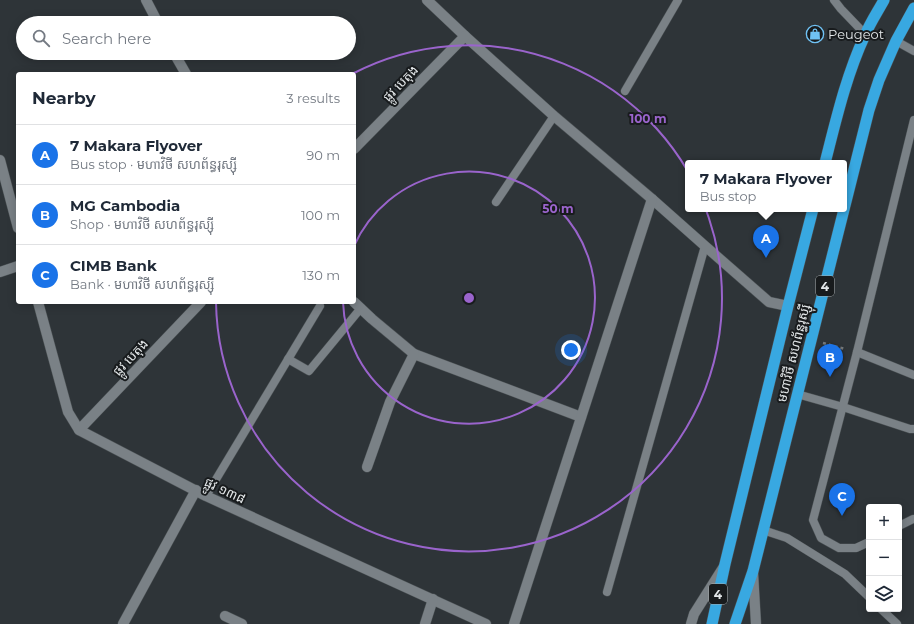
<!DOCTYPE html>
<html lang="en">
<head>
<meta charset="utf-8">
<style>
	:root { --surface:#fff; --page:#f6f6f7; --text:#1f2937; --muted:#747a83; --line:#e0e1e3; --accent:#1a73e8 }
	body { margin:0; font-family:Montserrat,"Noto Sans Khmer",sans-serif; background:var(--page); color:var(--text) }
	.controls { position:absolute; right:12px; bottom:12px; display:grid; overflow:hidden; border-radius:4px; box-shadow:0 2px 10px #0003 }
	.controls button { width:36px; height:36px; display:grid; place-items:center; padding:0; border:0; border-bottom:1px solid var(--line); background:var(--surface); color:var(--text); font:20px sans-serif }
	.you { position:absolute; left:571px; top:350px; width:14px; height:14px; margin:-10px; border:3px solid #fff; border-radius:50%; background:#1a73e8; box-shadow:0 0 0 6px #1a73e833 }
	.badge { display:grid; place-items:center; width:26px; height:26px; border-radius:50%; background:var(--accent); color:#fff; font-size:13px; font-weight:700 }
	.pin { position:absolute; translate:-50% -33px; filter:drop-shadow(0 1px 2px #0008) }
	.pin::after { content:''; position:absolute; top:21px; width:14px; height:12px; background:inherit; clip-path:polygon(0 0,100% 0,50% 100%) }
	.popup { position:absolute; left:685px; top:160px; width:162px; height:52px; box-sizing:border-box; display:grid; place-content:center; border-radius:4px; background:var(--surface); filter:drop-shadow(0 1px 3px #0005); font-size:13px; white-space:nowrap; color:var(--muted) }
	.popup b { font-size:15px; color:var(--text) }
	.popup::after { content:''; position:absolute; left:50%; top:100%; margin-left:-8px; border:8px solid transparent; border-top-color:var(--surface) }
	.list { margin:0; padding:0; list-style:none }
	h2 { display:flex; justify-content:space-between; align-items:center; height:52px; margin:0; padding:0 16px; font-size:17px }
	h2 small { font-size:13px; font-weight:400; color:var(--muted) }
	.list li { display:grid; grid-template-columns:26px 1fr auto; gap:12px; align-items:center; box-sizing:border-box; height:60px; padding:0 16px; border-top:1px solid var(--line) }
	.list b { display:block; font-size:15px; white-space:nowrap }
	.list p { margin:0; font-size:13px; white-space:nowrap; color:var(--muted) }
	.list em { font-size:13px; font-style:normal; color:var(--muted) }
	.icon { flex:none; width:22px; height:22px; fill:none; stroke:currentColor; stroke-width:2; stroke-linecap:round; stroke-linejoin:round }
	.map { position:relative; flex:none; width:914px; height:624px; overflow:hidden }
	.search { position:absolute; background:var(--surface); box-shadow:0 2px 10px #0003; left:16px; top:16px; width:340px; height:44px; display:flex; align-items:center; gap:10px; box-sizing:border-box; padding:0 14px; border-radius:22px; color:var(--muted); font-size:15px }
	.panel { position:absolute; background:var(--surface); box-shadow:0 2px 10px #0003; left:16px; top:72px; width:340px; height:232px; border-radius:4px }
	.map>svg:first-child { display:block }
</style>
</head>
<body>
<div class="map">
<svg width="914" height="624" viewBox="0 0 914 624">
	<rect width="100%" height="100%" fill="#2e3438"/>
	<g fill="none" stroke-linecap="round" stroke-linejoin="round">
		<defs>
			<g id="service">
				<path d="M834 0 841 9 865 34"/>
				<path d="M896 41 914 51"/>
				<path d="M625 91 678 0"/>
				<path d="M496 202 554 116"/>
				<path d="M857 352 914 375"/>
				<path d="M288 359 309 371 361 308"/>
				<path d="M797 394 843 407 910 429H914"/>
				<path d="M206 496 320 306"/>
				<path d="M899 526 913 519H914"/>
				<path d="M763 530 787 538 845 574 869 597"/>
				<path d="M869 542 856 548H839L821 538 813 520 857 352 914 120"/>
				<path d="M607 592 705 246"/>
				<path d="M881 609 897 624"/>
			</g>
			<g id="minor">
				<path d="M146 0 158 23"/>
				<path d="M427 0 465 36 554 116 652 199 705 246 769 302 788 306"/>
				<path d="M174 53 186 74"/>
				<path d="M354 149 465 36"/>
				<path d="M0 160 18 228"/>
				<path d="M0 272 18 266"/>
				<path d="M38 302 68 412 79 430 206 496 486 624"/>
				<path d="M354 302 372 319 414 354 581 417"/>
				<path d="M79 430 201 302"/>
				<path d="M367 467 390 402 414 354"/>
				<path d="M225 616 242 624"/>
				<path d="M123 624 196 490"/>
				<path d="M425 624 433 599"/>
				<path d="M514 624 652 199"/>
			</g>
			<g id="secondary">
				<path d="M753 572 756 624"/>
				<path d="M691 624 694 614 723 568"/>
			</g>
			<g id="trunk">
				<path d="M825 163C836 120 846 76 865 35 870 23 878 11 884 0"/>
				<path d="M712 624 725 564 788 306 813 209"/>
				<path d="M735 624 753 571 869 110 879 80 896 41 914 8"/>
			</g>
		</defs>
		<use href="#service" stroke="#4b5154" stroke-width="9"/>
		<use href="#minor" stroke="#4b5154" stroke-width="11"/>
		<use href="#secondary" stroke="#4b5154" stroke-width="11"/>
		<use href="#trunk" stroke="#4b5154" stroke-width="12"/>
		<path stroke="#787d80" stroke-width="2.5" stroke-dasharray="3 3" stroke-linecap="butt" d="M823 343 845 349"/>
		<use href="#service" stroke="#7a8186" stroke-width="8"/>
		<use href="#minor" stroke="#7a8186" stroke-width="10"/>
		<use href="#secondary" stroke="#7a8186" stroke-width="10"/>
		<use href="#trunk" stroke="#38a8e1" stroke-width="11"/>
	</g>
	<g fill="none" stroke="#9a64cc" stroke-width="2">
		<path d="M354 246A126 126 0 1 1 343 302"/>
		<path d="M352 74A253 253 0 1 1 216 302"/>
	</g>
	<defs>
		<symbol id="shop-ring" viewBox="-11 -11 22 22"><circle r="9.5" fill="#181b1d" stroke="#70c2f4" stroke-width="1.5"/><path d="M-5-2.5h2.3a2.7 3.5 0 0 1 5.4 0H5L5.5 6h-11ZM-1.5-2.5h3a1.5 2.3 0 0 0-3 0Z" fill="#70c2f4"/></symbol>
	</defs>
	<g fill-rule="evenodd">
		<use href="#shop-ring" x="805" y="24" width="20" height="20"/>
	</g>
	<g text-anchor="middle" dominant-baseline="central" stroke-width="4" stroke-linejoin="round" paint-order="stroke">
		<g fill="#181b1d" stroke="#a6aaac" stroke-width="1">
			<rect x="816" y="276" width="18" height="20" rx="3"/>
			<rect x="709" y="584" width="18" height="20" rx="3"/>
		</g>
		<g font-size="12" font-weight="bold" fill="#e3e7e9">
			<text x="825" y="286">4</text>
			<text x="718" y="594">4</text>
		</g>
		<g font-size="13" fill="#e3e7e9" stroke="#181b1d" text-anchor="start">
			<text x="828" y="34">Peugeot</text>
		</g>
		<g font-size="13" fill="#e3e7e9" stroke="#181b1d">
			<text transform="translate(400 83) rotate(-46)">ផ្លូវ បេតុង</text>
			<text transform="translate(793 353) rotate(-76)">មហាវិថី សហព័ន្ធរុស្ស៊ី</text>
			<text transform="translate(130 357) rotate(-47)">ផ្លូវ បេតុង</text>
			<text transform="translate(225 490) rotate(25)">ផ្លូវ ១៣៨</text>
		</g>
	</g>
	<circle cx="469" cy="298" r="6" fill="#9a64cc" stroke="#181b1d" stroke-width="2"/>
	<g font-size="12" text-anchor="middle" font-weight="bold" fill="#9a64cc" stroke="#181b1d" stroke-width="4" stroke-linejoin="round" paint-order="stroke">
		<text x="648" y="123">100 m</text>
		<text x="558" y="213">50 m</text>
	</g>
</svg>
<div class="controls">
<button>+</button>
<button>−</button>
<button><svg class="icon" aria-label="layers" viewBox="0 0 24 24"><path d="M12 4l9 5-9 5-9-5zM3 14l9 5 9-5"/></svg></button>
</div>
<div class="you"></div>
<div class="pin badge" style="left:766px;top:258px">A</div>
<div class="popup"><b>7 Makara Flyover</b>Bus stop</div>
<div class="pin badge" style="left:830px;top:377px">B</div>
<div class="pin badge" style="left:842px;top:516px">C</div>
<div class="search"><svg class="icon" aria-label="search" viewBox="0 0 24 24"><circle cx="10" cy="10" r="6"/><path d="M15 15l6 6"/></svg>Search here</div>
<section class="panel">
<h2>Nearby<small>3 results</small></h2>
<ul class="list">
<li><span class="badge">A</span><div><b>7 Makara Flyover</b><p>Bus stop · មហាវិថី សហព័ន្ធរុស្ស៊ី</p></div><em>90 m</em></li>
<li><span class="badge">B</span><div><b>MG Cambodia</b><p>Shop · មហាវិថី សហព័ន្ធរុស្ស៊ី</p></div><em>100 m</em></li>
<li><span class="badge">C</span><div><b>CIMB Bank</b><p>Bank · មហាវិថី សហព័ន្ធរុស្ស៊ី</p></div><em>130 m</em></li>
</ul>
</section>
</div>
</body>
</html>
